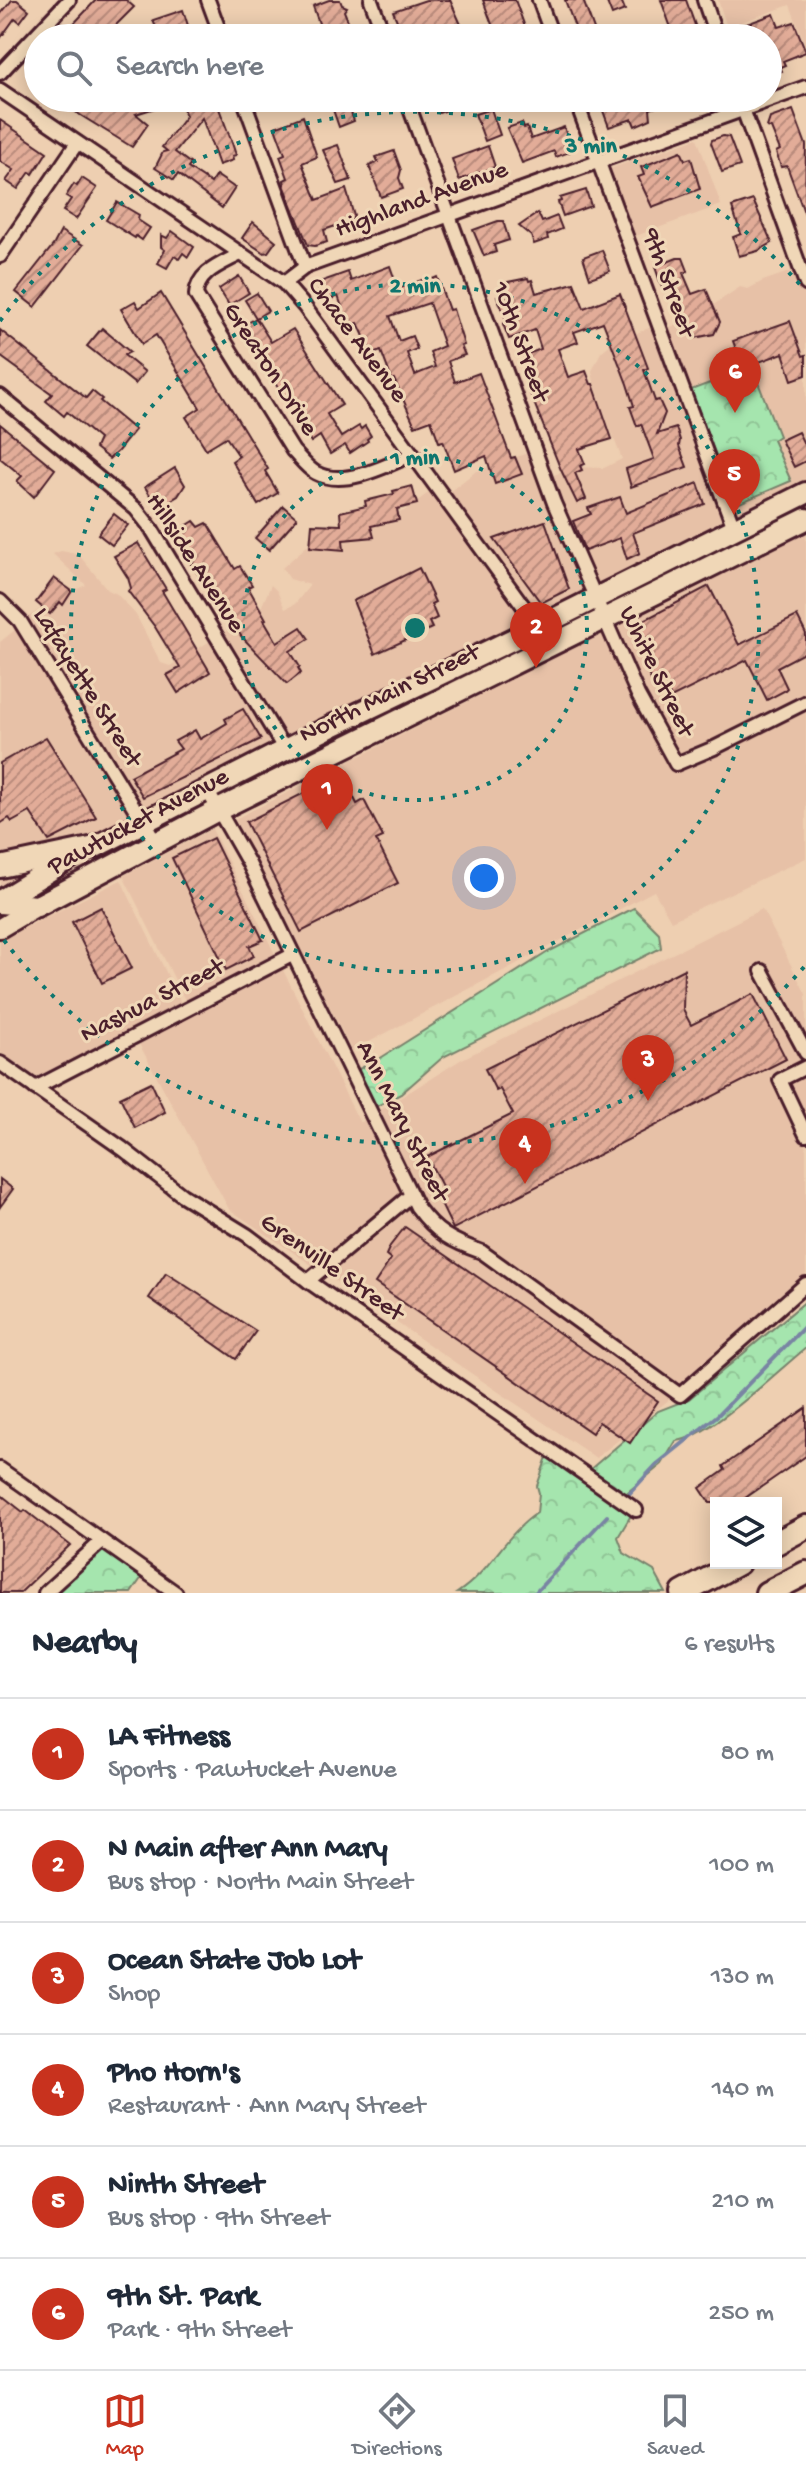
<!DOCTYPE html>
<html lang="en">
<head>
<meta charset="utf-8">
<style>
	:root { --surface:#fff; --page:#f2f2f3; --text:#1f2937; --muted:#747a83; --line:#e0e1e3; --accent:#c8321e }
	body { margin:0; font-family:"Gochi Hand",sans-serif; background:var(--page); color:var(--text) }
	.controls { position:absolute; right:24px; bottom:24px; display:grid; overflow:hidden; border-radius:0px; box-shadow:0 4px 20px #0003 }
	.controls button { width:72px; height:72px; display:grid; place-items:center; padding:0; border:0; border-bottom:2px solid var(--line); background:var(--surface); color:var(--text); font:40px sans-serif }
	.you { position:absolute; left:484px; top:878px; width:28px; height:28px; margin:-20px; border:6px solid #fff; border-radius:50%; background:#1a73e8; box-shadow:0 0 0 12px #1a73e833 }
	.badge { display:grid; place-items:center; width:52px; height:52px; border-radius:50%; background:var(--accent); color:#fff; font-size:26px; font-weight:700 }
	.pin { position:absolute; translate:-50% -66px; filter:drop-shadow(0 2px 4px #0008) }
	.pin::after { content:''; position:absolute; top:42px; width:28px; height:24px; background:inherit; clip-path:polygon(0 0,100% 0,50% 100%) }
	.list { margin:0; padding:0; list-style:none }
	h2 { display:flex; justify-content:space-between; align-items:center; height:104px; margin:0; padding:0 32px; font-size:34px }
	h2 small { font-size:26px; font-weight:400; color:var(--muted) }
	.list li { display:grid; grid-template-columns:52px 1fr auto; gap:24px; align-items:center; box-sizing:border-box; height:112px; padding:0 32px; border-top:2px solid var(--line) }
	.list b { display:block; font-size:30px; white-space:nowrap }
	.list p { margin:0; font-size:26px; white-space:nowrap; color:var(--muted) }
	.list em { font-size:26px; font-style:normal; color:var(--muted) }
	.icon { flex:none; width:44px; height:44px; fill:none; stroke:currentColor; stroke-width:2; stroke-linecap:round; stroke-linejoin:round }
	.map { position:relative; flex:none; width:806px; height:1593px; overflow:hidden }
	.search { position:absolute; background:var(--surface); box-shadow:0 4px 20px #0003; left:24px; right:24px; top:24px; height:88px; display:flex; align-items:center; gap:20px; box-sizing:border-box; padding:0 28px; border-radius:44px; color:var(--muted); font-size:30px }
	.sheet { height:776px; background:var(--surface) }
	nav { display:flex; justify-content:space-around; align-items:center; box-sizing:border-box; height:112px; border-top:2px solid var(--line); background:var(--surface); font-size:22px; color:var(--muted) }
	nav a { display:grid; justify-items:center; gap:4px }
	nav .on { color:var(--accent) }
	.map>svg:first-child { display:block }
</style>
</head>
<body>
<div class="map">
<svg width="806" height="1593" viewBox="0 0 806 1593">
	<defs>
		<pattern id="forest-crowns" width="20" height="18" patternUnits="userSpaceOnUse" patternTransform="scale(2)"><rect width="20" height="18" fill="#a5e5ae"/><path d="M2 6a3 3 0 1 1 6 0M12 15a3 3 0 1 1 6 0" fill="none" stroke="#90c496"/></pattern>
		<pattern id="building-hatch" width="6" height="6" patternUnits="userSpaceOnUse" patternTransform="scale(2)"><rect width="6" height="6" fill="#e2ac98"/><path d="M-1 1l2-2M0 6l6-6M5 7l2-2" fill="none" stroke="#b98b7c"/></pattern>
	</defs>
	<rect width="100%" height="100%" fill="#eecfb1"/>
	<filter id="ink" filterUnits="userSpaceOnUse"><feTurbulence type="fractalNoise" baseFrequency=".0125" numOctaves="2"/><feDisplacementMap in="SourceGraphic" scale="16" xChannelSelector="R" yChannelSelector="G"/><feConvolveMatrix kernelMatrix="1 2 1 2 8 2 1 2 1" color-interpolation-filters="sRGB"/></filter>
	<g filter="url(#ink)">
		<g fill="#e7c1a7">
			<path d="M718 0H806V47L790 5 727 27Z"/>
			<path d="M697 138 721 205 633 237 609 169Z"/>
			<path d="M803 267 806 272V516L158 843 144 826 0 885V642L20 626 23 620 68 593 86 585 53 554 61 551 78 554 108 590 117 594 136 615 161 663 170 666 260 610 271 585 277 591 285 609 295 604 310 585 290 579 282 568 308 545 404 511 439 485 448 493 475 472 533 451 548 477 576 467 604 468 622 459 596 393 592 371 601 352 612 343 654 326 661 330 691 320 740 287 748 289 763 281Z"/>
			<path d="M806 531V858L671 921 654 891 352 1051 235 819Z"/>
			<path d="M212 829 360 1123 462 1059 762 909 806 994V1290L681 1401 670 1399 596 1458 229 1209 138 1042 192 1014 123 876Z"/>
			<path d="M121 880 182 1005 37 1080 0 1052V940Z"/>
		</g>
		<g fill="url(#forest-crowns)" stroke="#78826c" stroke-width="2">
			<path d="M752 367 779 436 773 440 791 481 735 505 691 390Z"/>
			<path d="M634 908 659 933 661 948 443 1057 401 1094 369 1110 351 1073 379 1059 548 952Z"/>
			<path d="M806 1301V1348C777 1371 710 1438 676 1441L662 1464 623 1496 633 1512 618 1537 624 1553 654 1571 666 1593H457C491 1571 505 1534 537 1513L539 1493 537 1486 550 1448 587 1472 658 1411 689 1399Z"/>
			<path d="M100 1543 144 1574 131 1593H45Z"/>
		</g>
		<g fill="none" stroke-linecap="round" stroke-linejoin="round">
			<g stroke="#7984a3" stroke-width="4">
				<path d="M629 1494 656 1465 718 1415 806 1325"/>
				<path d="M535 1593 607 1516"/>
			</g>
		</g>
		<g fill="url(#building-hatch)" stroke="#4a1f2b" stroke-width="2" fill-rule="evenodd">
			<path d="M12 0H17L29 10 20 22 15 18 0 39V15Z"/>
			<path d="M96 0H126L134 7 103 38H71L65 33Z"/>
			<path d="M329 0H340L342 5 347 7 344 11 355 38H324L313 6Z"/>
			<path d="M426 0H450L463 29 445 36 446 38H404L393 11Z"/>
			<path d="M483 0H515L529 38H497Z"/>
			<path d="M565 0H583L597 38H579Z"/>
			<path d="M606 0H621L625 10 612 15Z"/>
			<path d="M661 0H686L696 28 674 36Z"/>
			<path d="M183 10 192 38H160L153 20Z"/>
			<path d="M774 14 779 27 794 22 806 52 783 61 785 65 780 67 782 71 768 76V38H736L733 29Z"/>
			<path d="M72 98H112L130 110 138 98H144L158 107 136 114 148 124 132 147 77 113 68 105Z"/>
			<path d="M179 98H215L231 140 236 155 232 156 233 160 219 165 202 118 175 152 191 164 188 168 211 183 216 175 235 188 222 208 178 174 174 180 155 168 163 152 167 151 162 147 186 116Z"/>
			<path d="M346 98 354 121 339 127 331 104Z"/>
			<path d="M438 98H479V99L439 113 436 105Z"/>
			<path d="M603 98H676L677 100 650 109 651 119 635 126 632 119 609 127 602 108 606 106Z"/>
			<path d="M491 109 500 135 485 141 475 114Z"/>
			<path d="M793 110 806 145 805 215 787 166 781 167 776 152 780 150 771 128 767 127 770 118Z"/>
			<path d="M303 116 317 157 302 163 317 200 346 189 354 216 350 221 324 230 327 242 315 246 308 245 285 187 284 180 288 178 280 156 285 154 275 127Z"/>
			<path d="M0 120 47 152 33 174 30 172 18 189 6 181 14 170 0 161Z"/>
			<path d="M522 123 524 128 527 127 531 139 564 127 572 151 556 157 554 151 522 163 507 128Z"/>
			<path d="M723 136 729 137 740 166 722 172 711 143 712 140Z"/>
			<path d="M338 145 351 180 338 184 323 150Z"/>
			<path d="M488 146 495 167 459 180 452 159Z"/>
			<path d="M394 151 401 170 399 178 403 189 381 197 369 166 378 162 376 157Z"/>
			<path d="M681 151 685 160 691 158 700 189 652 207 638 177 644 175 641 167Z"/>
			<path d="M82 178 97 188 76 219 63 211 71 199 66 196 74 184 77 186Z"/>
			<path d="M586 190 591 206 563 216 558 202 561 201 560 198Z"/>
			<path d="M753 200 772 243 758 251 739 256 733 237 741 234 732 207Z"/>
			<path d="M117 202 139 215 138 220 150 228 142 240 136 236 135 238 106 220Z"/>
			<path d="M538 213 542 222 557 216 562 229 547 235 548 239 534 244 531 236 519 226Z"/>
			<path d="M498 221H503L509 240 494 245 496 252 484 256 473 230Z"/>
			<path d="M253 222 276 241 268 252 264 253 242 238Z"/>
			<path d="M61 231 83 245 35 307 16 292 54 244Z"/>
			<path d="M172 231 194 247 188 257 183 253 179 259 174 256 167 268 158 263 165 250 161 247V235L167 238Z"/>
			<path d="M602 250 610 271 590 278 583 257Z"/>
			<path d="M677 258H683L688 271 683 273 692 294 706 289 720 322 714 334 694 338 682 315V305L674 282 662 287 655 267Z"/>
			<path d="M390 266 398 289 427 278 428 281 437 277 449 310 453 309 464 345 461 346 465 355 448 361 455 382 479 373 511 458 515 457 522 474 495 484 486 456 454 470 443 441 439 442 431 420 415 426 394 379 392 380 381 351 372 354 358 323 349 326 338 296 324 302 317 283 348 272 351 281ZM429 303 444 346 430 352 435 367 415 375 407 353 417 349 412 336 399 341 390 316Z"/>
			<path d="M239 276 249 293 229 305 219 289Z"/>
			<path d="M528 278 529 281 532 280 536 293 574 283 584 308 620 294 648 368 644 370 655 401 659 400 665 413 657 434 676 428 680 440 679 446 687 467 631 487 626 469 654 459 641 424 637 426 630 407 634 406 627 384 603 322 574 332 578 342 558 349 568 377 586 371 591 384H593L612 439 579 449 585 464 580 466 582 470 575 473 586 499 577 503 561 470 529 390 534 386 523 361 525 355 541 349 535 330 509 339 503 324 507 322 497 296 502 294 499 288 508 282Z"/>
			<path d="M161 293 268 469 265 471 278 493 258 505 232 461 239 456 226 437 206 449 186 417 200 408 156 335 142 344 121 309 135 301 139 308Z"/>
			<path d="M257 293 268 311 256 318 245 300Z"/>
			<path d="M256 318 271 342 293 329 342 405 327 414 341 437 359 426 361 429 365 426 371 436 367 439 368 441 350 453 345 445 330 454 320 436 311 442 241 327Z"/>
			<path d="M790 321 803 356 806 355V375L792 380 783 353 743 368 733 341Z"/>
			<path d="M102 328 130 352 124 355 145 372 135 384 87 346Z"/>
			<path d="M0 330 86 398 92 391 102 399 100 401 135 430 118 451 109 459 95 448 99 439 67 412 64 416 46 401 52 394 0 356Z"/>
			<path d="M0 424 55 469 34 497 17 481 22 476 0 458Z"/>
			<path d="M798 432 806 448V461L794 467 781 440Z"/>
			<path d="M175 468 185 485 178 496 158 508 145 487Z"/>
			<path d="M698 483 705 504 633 533 640 553 627 559 620 538 585 551 573 521 591 514 588 508 620 497 626 513Z"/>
			<path d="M412 486 417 504 397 509 399 520 371 526 374 537 343 540 344 550 310 547 312 524 341 525 340 512 366 506 365 501 394 494 393 491Z"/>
			<path d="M283 506 297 518 269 550 255 538Z"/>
			<path d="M114 514 128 525 112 545 98 534Z"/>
			<path d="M194 521 199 527 207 523 235 569 240 566 252 585 248 587 266 619 264 620 277 642 301 627 309 639 290 651 300 667 298 668 301 673 287 684 241 636 218 598 214 596 191 564 193 562 175 533Z"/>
			<path d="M545 521 569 589 541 603 494 539Z"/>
			<path d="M138 543 166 589 162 591 210 672 178 693 167 675 180 668 155 627 128 591 131 588 128 578 114 556Z"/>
			<path d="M419 568 435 602 431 604 437 618 429 622 432 628 375 654 353 601Z"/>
			<path d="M54 578 72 591 63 605 60 602 50 614 36 602Z"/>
			<path d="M709 586 739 645 797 616 806 634V652L777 667 787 688 784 691 767 700 747 660 671 698 663 683 654 687 645 667 649 665 631 627Z"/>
			<path d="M243 709 261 739 143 797 130 776 181 749 175 741 195 730 200 739 227 723 225 719Z"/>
			<path d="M46 737 96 817 49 841 30 812 12 822 9 818 0 824V763Z"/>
			<path d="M342 774 357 804 364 800 383 837 376 840 398 883 301 932 246 822Z"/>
			<path d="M213 838 263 940 249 946 254 956 226 970 172 858Z"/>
			<path d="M101 907 132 968 102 983 72 922Z"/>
			<path d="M684 969 683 1010 691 1025 753 994 786 1059 453 1229 437 1196 445 1192 427 1157 513 1114 500 1089 496 1091 485 1069Z"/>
			<path d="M151 1082 165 1112 135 1128 120 1097Z"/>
			<path d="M0 1179 13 1189 0 1207Z"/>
			<path d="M405 1227 658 1401 630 1443 599 1422 592 1433 375 1283 391 1259 386 1255 390 1246Z"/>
			<path d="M166 1273 256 1331 236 1359 149 1298Z"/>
			<path d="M806 1408V1456L738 1503H710L700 1488 725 1470 723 1466Z"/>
			<path d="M0 1494 23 1512 25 1510 70 1545 20 1593H0Z"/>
		</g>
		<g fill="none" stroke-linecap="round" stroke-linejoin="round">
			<defs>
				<g id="street">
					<path d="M208 0 222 38"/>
					<path d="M371 0 385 38"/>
					<path d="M539 0 553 38"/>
					<path d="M704 0 717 38"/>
					<path d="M0 73 69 0"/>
					<path d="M0 90 284 283 304 306 538 626"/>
					<path d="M243 98 305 267"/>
					<path d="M406 98 554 503 638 695 676 764 714 748 806 702"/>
					<path d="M575 98 734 528"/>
					<path d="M739 98 806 284"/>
					<path d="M240 254C222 264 197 272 196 295L293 451C300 458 307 468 316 473 344 488 386 466 413 454"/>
					<path d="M0 256 77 143"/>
					<path d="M284 283 305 267 806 87"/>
					<path d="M0 396 136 509 151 528 285 750"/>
					<path d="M0 601 20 621 156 843"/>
					<path d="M207 790 248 862 417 1207C436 1233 451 1241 482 1252L680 1395 806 1284"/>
					<path d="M762 971 806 1053"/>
					<path d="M0 1063 123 1149 182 1195 247 1235 308 1281 636 1510"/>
					<path d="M806 1067 780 1080 806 1135"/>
					<path d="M35 1088 292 955"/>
					<path d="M308 1281 411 1195"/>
					<path d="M0 1469 176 1593"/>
					<path d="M45 1593 102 1541"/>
				</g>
				<path id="secondary" d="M0 928 37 906"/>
				<g id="primary">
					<path d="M0 867 95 847 332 726 526 633 806 493"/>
					<path d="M0 901 70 858"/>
					<path d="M0 903 37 906 220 809 806 519"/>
				</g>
				<g id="highway">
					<path d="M776 1543 806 1527"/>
					<path d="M683 1593 738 1563"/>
					<path d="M767 1593 806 1573"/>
				</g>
			</defs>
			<use href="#street" stroke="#4a1f2b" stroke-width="18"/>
			<use href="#secondary" stroke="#4a1f2b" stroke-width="24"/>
			<use href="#primary" stroke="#4a1f2b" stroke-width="26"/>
			<use href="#highway" stroke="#4a1f2b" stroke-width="28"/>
			<use href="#street" stroke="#f0d7b7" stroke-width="12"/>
			<use href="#secondary" stroke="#f0d7b7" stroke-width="18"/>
			<use href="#primary" stroke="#f0d7b7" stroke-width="20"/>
			<use href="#highway" stroke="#f0d7b7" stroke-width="22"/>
		</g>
	</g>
	<g fill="none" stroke="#0f766e" stroke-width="4" stroke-dasharray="4 8">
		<circle cx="415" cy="628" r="172"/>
		<circle cx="415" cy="628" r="344"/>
		<path d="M804 967A516 516 0 0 1 0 935M0 321A516 516 0 0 1 804 289"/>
	</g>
	<g text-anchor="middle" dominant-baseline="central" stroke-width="6" stroke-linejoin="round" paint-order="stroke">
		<g font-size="26" fill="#4a1f2b" stroke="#f0d7b7">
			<text transform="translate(422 201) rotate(-20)">Highland Avenue</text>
			<text transform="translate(667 283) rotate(70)">9th Street</text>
			<text transform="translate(356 341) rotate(53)">Chace Avenue</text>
			<text transform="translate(519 342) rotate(70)">10th Street</text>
			<text transform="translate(269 370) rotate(57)">Greaton Drive</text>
			<text transform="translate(194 564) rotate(57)">Hillside Avenue</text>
			<text transform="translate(655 672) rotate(64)">White Street</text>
			<text transform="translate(86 688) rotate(58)">Lafayette Street</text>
			<text transform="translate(390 695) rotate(-26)">North Main Street</text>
			<text transform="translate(139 823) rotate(-28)">Pawtucket Avenue</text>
			<text transform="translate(153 1002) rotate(-27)">Nashua Street</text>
			<text transform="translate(401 1122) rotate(63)">Ann Mary Street</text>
			<text transform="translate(331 1269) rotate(35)">Grenville Street</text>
		</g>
	</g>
	<circle cx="415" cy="628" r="12" fill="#0f766e" stroke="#f0d7b7" stroke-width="4"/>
	<g font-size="24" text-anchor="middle" font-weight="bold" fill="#0f766e" stroke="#f0d7b7" stroke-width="6" stroke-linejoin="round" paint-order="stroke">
		<text x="591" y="152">3 min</text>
		<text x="415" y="292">2 min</text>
		<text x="415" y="464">1 min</text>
	</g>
</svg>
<div class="controls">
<button><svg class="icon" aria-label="layers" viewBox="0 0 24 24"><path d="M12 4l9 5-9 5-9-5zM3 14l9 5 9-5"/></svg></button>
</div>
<div class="you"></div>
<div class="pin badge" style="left:327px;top:830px">1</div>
<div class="pin badge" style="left:536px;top:668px">2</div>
<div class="pin badge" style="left:648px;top:1101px">3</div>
<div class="pin badge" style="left:525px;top:1184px">4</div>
<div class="pin badge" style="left:734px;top:515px">5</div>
<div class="pin badge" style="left:735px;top:413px">6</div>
<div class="search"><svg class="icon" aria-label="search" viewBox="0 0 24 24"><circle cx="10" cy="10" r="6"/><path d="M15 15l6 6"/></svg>Search here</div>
</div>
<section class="sheet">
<h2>Nearby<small>6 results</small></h2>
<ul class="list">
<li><span class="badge">1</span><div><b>LA Fitness</b><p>Sports · Pawtucket Avenue</p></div><em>80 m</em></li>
<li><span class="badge">2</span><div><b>N Main after Ann Mary</b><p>Bus stop · North Main Street</p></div><em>100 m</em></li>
<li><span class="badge">3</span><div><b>Ocean State Job Lot</b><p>Shop</p></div><em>130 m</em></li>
<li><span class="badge">4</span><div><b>Pho Horn's</b><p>Restaurant · Ann Mary Street</p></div><em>140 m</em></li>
<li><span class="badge">5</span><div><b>Ninth Street</b><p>Bus stop · 9th Street</p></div><em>210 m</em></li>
<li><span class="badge">6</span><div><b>9th St. Park</b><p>Park · 9th Street</p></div><em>250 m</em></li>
</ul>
</section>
<nav>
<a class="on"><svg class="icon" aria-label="map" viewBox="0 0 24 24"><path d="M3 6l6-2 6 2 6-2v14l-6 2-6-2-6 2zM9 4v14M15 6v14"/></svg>Map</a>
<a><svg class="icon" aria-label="directions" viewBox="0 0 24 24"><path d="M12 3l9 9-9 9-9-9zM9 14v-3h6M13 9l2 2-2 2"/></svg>Directions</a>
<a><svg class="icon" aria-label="saved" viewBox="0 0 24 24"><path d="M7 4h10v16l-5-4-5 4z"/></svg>Saved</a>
</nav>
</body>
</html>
